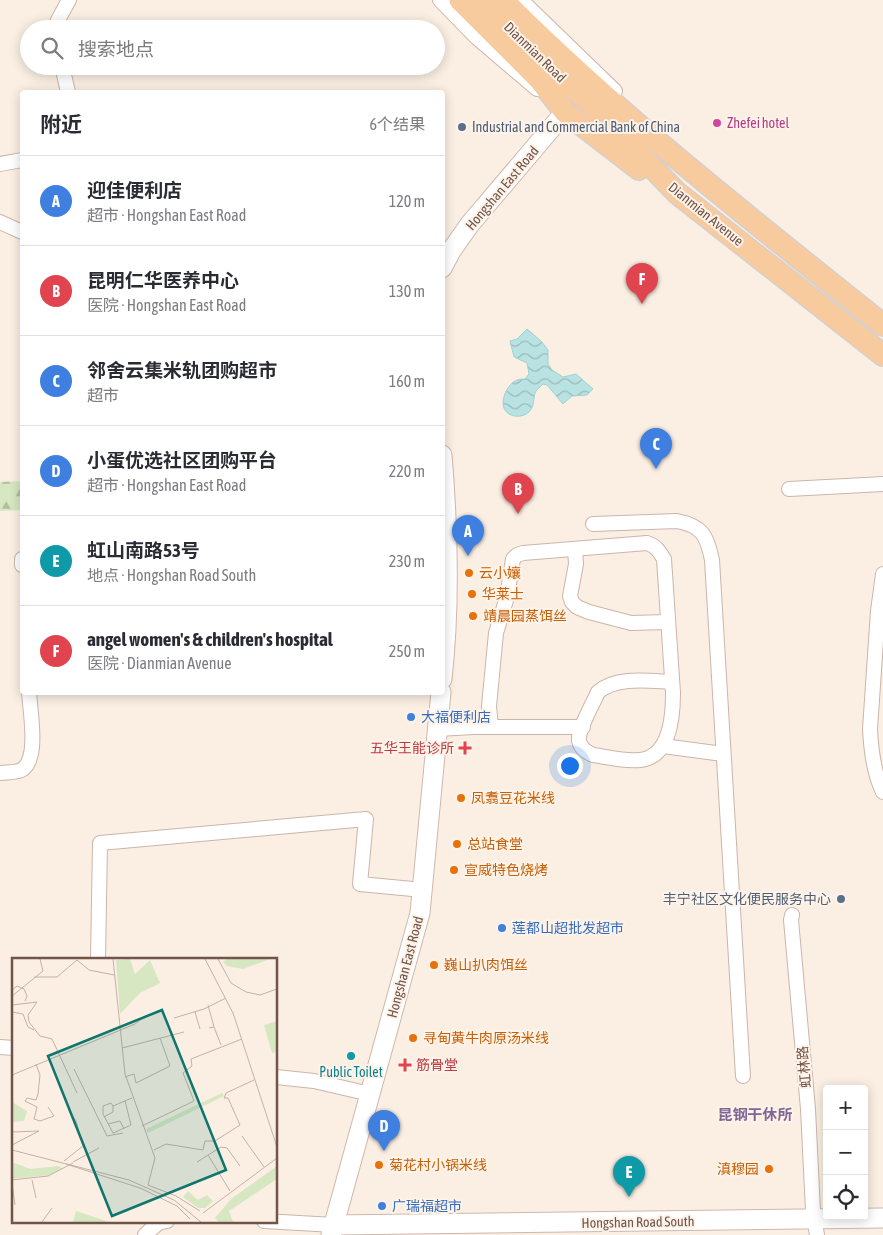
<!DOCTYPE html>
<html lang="zh">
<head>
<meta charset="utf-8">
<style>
	:root { --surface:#fff; --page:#f2f2f3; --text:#2b2b33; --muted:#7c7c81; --line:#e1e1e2; --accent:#0f766e }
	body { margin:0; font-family:"Asap Condensed","Noto Sans SC",sans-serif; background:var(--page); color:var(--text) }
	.controls { position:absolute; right:15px; bottom:15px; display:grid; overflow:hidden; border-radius:5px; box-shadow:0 2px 12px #0003 }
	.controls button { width:45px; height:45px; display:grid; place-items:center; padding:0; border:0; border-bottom:1px solid var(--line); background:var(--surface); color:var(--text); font:25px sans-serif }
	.you { position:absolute; left:569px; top:765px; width:18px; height:18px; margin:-12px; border:4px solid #fff; border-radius:50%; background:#1a73e8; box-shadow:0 0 0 8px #1a73e833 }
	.badge { display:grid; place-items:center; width:32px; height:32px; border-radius:50%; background:var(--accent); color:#fff; font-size:16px; font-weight:700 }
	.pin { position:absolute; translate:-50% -41px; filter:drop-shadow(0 1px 2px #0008) }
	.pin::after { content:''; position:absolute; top:26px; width:18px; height:15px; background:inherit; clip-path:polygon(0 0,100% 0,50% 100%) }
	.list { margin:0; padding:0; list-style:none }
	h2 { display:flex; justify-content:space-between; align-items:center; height:65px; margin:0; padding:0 20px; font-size:21px }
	h2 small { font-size:16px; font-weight:400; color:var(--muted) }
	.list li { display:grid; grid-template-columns:32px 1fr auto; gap:15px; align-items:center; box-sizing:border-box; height:90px; padding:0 20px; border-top:1px solid var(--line) }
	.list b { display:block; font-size:19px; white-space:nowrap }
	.list p { margin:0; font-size:16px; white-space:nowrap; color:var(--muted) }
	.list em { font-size:16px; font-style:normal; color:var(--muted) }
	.icon { flex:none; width:28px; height:28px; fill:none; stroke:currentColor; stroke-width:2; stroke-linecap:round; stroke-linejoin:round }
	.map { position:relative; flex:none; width:883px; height:1235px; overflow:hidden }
	.search { position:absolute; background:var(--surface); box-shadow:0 2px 12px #0003; left:20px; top:20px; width:425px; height:55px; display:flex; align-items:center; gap:12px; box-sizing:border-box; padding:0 18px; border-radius:28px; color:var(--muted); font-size:19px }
	.panel { position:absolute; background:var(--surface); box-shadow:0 2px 12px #0003; left:20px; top:90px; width:425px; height:605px; border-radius:5px }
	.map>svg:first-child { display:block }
</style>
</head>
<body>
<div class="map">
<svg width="883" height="1235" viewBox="0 0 883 1235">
	<defs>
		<pattern id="forest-firs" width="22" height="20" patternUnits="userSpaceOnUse" patternTransform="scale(1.25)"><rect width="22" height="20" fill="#d6e7c2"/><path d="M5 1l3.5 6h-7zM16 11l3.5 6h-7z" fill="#b2bea0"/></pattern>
		<pattern id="water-waves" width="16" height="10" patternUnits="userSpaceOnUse" patternTransform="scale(1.25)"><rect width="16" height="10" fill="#b9e2e3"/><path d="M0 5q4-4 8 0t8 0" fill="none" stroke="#9bbaba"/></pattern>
	</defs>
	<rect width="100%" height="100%" fill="#fbefe3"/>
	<path fill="url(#forest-firs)" d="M22 481V510L0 511V482Z"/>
	<path fill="url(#water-waves)" stroke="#9fd3d4" d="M527 329 541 341 548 350V364L552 370 563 377 576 374 593 389 587 395 572 396 563 404 547 385 543 384C541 386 536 390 535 393 533 400 535 405 529 412 523 418 510 418 505 410 499 401 508 383 517 380 520 379 522 379 525 379L529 374 527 363 514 357 510 341 517 339Z"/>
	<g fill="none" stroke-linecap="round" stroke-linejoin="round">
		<defs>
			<g id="street">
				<path d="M440 0 477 38 537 89"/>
				<path d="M521 0 615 91"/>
				<path d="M56 29 58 20 69 0"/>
				<path d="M62 66 68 92"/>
				<path d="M0 164 22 160"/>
				<path d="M0 222 22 232"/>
				<path d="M789 489 883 484"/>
				<path d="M593 524 677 521C702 526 707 535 712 560L743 1076"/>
				<path d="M575 549 576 564 570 596 572 602 577 607 589 612 631 623 668 622"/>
				<path d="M22 559V565"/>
				<path d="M883 574 878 611 870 729C871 749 874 774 883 792"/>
				<path d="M491 727 489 706 496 633 507 597 513 559 517 555 523 553 647 543C656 546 659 551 664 559L673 693C673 716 670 757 640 760 625 762 608 757 593 755 587 752 581 749 579 741 577 731 594 702 598 692 617 676 649 681 672 682"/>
				<path d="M437 729 474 727H583"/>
				<path d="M663 746 723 754"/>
				<path d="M0 773C7 772 18 773 23 769 39 757 30 711 29 692"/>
				<path d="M792 915 791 920 808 1109 813 1211 817 1235"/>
				<path d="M98 959 100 843 366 819 360 884 423 890"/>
				<path d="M0 1047 14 1048"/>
				<path d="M276 1077 314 1081 370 1094"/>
				<path d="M264 1221 334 1225"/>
				<path d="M145 1235 158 1223 167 1221"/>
			</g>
			<g id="secondary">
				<path d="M442 268 451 251 470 224 565 112"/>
				<path d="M442 455C448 527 450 607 442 679"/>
				<path d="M334 1225 883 1218"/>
				<path d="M331 1235 420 913 441 692"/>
			</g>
			<g id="primary">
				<path d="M460 0 540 80 565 112 639 169"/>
				<path d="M483 0 536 56 589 102 677 193 883 355"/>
				<path d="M503 0C621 118 753 221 883 325"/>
			</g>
		</defs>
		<use href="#street" stroke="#cbb5aa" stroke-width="16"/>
		<use href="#secondary" stroke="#d0b7ab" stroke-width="21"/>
		<use href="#primary" stroke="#d7cfcc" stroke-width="24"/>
		<use href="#street" stroke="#fff" stroke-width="14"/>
		<use href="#secondary" stroke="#fff" stroke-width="19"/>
		<use href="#primary" stroke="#f7cb9e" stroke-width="21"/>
	</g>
	<circle fill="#d1479c" stroke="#fef3e9" stroke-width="2" cx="717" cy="123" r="5"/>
	<g fill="#5c6f8a" stroke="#fef3e9" stroke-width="2">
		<circle cx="462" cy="127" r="5"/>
		<circle cx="841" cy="899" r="5"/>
	</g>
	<g fill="#e8710a" stroke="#fef3e9" stroke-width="2">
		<circle cx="469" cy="573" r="5"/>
		<circle cx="472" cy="594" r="5"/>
		<circle cx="473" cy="616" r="5"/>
		<circle cx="461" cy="798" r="5"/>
		<circle cx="457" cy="844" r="5"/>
		<circle cx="454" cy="870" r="5"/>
		<circle cx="434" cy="965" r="5"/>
		<circle cx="413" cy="1038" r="5"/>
		<circle cx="379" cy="1165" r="5"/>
		<circle cx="769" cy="1169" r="5"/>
	</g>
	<g fill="#3f7fe0" stroke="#fef3e9" stroke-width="2">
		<circle cx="411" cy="717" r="5"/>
		<circle cx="502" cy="928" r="5"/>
		<circle cx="382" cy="1206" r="5"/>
	</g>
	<g fill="#e0444e" stroke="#fef3e9" stroke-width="2">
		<path d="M462.5 740.5h5v5h5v5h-5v5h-5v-5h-5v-5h5z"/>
		<path d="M402.5 1057.5h5v5h5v5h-5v5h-5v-5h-5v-5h5z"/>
	</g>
	<circle fill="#0f9aa8" stroke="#fef3e9" stroke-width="2" cx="351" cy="1056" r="5"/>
	<g text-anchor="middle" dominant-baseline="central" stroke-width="4" stroke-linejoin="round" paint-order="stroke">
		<g font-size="14" fill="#71544a" stroke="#fef3e9">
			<text transform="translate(535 52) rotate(44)">Dianmian Road</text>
			<text transform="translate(502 188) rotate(-50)">Hongshan East Road</text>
			<text transform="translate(706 214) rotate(39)">Dianmian Avenue</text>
			<text transform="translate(405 967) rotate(-75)">Hongshan East Road</text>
			<text transform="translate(804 1067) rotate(-95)">虹林路</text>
			<text transform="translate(638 1222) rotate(-1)">Hongshan Road South</text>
		</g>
		<g font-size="14" fill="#b23c85" stroke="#fef3e9" text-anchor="start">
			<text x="727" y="123">Zhefei hotel</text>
		</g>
		<g font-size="14" fill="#4e5e75" stroke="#fef3e9" text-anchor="start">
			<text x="472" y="127">Industrial and Commercial Bank of China</text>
			<text x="831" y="899" text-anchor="end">丰宁社区文化便民服务中心</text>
		</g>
		<g font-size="14" fill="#c56008" stroke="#fef3e9" text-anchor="start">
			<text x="479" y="573">云小孃</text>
			<text x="482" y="594">华莱士</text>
			<text x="483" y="616">靖晨园蒸饵丝</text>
			<text x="471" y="798">凤翥豆花米线</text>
			<text x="467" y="844">总站食堂</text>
			<text x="464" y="870">宣威特色烧烤</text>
			<text x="444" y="965">巍山扒肉饵丝</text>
			<text x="423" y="1038">寻甸黄牛肉原汤米线</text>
			<text x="389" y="1165">菊花村小锅米线</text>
			<text x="759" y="1169" text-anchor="end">滇穆园</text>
		</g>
		<g font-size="14" fill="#366cbe" stroke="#fef3e9" text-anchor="start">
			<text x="421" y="717">大福便利店</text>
			<text x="512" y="928">莲都山超批发超市</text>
			<text x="392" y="1206">广瑞福超市</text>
		</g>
		<g font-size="14" fill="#be3a42" stroke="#fef3e9" text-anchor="end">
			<text x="454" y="748">五华王能诊所</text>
			<text x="416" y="1065" text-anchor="start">筋骨堂</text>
		</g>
		<g font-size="14" fill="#0d838f" stroke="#fef3e9">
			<text x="351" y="1072">Public Toilet</text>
		</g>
		<g font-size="15" font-weight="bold" fill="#7f6695" stroke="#fef3e9">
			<text x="755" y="1114">昆钢干休所</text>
		</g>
	</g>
	<g transform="translate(12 958)">
		<rect width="265" height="265" fill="#fbefe3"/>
		<path d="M265 63V93L260 95 252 67ZM64 253 94 263 93 264H61Z" fill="#d6e7c2"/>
		<path d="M210 135 212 138 136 175 134 171Z" fill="#d6e7c2"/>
		<path d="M118 1 123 16 138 2 148 25 128 35 108 56 104 2ZM215 1H258L231 11 215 8 211 4ZM0 144 15 153 12 163 0 164ZM0 204 18 211 47 208 50 211 37 217 0 221ZM265 208V221L217 253 221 264H207L203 260 219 241ZM176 233 186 242 195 237 201 243 193 250H186L171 239Z" fill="#d6e7c2"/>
		<path fill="none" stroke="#c4b1a6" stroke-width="1" d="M101 1 113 116 143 200 136 227 164 238 188 253M193 1 221 55 265 189M206 1 219 25 234 34 248 37 265 31M22 19H45L65 2 77 12 102 17M0 32 5 28 12 31 15 38 13 43M0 38 31 13 28 1M0 47 25 44 16 57 17 64 28 78 40 81 65 135M196 47 202 69M0 54 11 56 16 69 22 72M183 54 188 71M162 60 192 51 214 40M197 70 202 69 209 87M110 90 172 74M24 106 28 117 26 136 24 142 15 140 13 143 25 149 22 161 28 163 42 158 36 149M62 111 95 178 111 175M0 117 123 66 132 59M113 119 122 116 124 125 158 108 148 80M113 143 119 167 101 175 91 156V148L99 145 101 148 120 140M92 159 101 154V148M96 166 108 163 112 171M130 168 182 143 171 115 180 108 179 101 230 81M0 174 27 173 0 187M230 178 252 209M0 192 117 222 162 242 189 264M142 192 154 186 191 192 193 183H203L228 167 216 140H212L214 135 242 122M196 197 218 233M52 203 71 188 64 163 57 153M61 204 87 190M185 204 209 189 215 190 228 208M54 206 128 230M0 222 36 218 61 205M20 222 24 240M0 225 3 247M128 230 165 248 178 261M191 255 265 200M30 264 40 250"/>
		<path fill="#0f766e" fill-opacity="0.15" stroke="#0f766e" stroke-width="2.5" d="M150 52 214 212 100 258 36 98Z"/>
		<rect width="265" height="265" fill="none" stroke="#71544a" stroke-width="2.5"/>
	</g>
</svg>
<div class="controls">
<button>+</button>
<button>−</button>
<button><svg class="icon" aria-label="locate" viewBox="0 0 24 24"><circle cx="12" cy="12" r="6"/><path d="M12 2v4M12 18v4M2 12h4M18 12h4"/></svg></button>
</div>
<div class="you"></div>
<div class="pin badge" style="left:468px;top:556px;background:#3f7fe0">A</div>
<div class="pin badge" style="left:518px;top:514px;background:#e0444e">B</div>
<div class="pin badge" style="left:656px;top:469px;background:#3f7fe0">C</div>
<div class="pin badge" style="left:384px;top:1151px;background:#3f7fe0">D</div>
<div class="pin badge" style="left:629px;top:1197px;background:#0f9aa8">E</div>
<div class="pin badge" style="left:642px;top:304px;background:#e0444e">F</div>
<div class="search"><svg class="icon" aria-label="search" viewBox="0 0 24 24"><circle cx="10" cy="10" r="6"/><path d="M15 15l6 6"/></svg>搜索地点</div>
<section class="panel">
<h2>附近<small>6个结果</small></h2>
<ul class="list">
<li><span class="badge" style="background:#3f7fe0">A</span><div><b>迎佳便利店</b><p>超市 · Hongshan East Road</p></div><em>120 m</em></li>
<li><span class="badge" style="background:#e0444e">B</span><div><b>昆明仁华医养中心</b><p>医院 · Hongshan East Road</p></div><em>130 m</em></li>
<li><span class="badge" style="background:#3f7fe0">C</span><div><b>邻舍云集米轨团购超市</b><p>超市</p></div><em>160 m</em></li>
<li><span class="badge" style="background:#3f7fe0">D</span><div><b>小蛋优选社区团购平台</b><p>超市 · Hongshan East Road</p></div><em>220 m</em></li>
<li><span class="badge" style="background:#0f9aa8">E</span><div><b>虹山南路53号</b><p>地点 · Hongshan Road South</p></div><em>230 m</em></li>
<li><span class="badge" style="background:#e0444e">F</span><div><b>angel women's &amp; children's hospital</b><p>医院 · Dianmian Avenue</p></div><em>250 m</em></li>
</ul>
</section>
</div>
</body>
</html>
